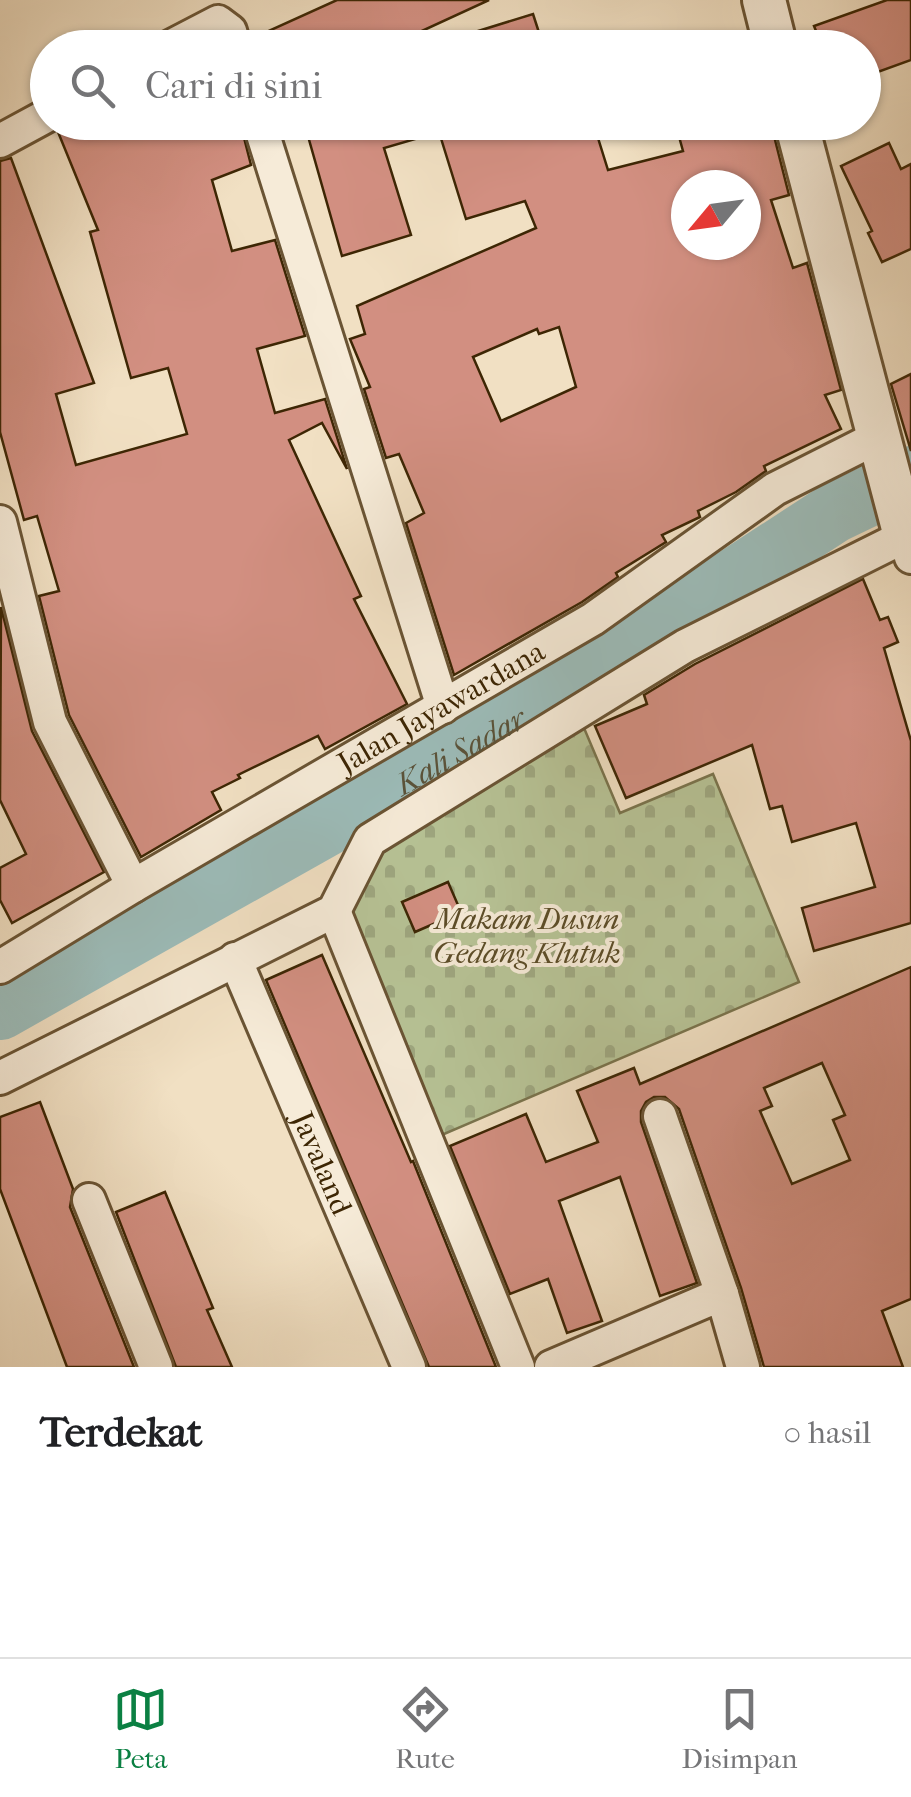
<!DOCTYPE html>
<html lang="id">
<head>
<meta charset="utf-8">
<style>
	:root { --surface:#fff; --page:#f6f6f6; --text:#202124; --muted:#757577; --line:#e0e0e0; --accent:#0b8043 }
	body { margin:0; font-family:"IM FELL French Canon",serif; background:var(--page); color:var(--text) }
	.compass { position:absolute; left:671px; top:170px; width:90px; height:90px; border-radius:50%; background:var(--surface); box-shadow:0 2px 8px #0004; rotate:241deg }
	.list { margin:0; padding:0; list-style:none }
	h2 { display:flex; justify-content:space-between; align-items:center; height:130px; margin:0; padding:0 40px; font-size:42px }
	h2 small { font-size:32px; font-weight:400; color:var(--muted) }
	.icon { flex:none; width:55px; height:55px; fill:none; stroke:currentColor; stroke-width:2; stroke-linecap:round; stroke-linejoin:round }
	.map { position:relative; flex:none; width:911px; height:1367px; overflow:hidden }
	.search { position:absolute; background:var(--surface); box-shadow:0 2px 8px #0004; left:30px; right:30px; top:30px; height:110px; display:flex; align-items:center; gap:25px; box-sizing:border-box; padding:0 35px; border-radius:55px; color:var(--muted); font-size:38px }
	.sheet { height:290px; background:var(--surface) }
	nav { display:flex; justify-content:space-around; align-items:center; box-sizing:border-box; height:140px; border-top:2px solid var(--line); background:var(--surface); font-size:28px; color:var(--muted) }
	nav a { display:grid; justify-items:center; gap:5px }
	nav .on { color:var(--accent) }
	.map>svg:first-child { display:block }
</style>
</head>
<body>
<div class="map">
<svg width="911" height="1367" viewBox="0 0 911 1367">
	<defs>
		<pattern id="cemetery-stones" width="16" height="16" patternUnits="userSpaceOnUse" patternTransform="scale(2.5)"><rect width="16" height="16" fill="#b7c396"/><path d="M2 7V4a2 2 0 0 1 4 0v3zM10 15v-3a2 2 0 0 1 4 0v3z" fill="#9ea780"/></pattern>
	</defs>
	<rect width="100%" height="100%" fill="#f1e0c3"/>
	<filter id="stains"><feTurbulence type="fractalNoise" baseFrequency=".002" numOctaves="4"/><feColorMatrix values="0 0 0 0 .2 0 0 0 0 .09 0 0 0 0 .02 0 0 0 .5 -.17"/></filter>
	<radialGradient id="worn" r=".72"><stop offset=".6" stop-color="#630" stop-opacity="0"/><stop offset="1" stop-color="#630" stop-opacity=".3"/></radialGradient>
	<path fill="url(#cemetery-stones)" stroke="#7a744d" stroke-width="2.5" d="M584 728 620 813 713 774 799 982 437 1137 346 915 380 849Z"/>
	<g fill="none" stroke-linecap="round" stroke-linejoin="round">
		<path stroke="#9cbcb9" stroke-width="60" id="s1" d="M0 1010 526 714 834 513 911 476"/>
	</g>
	<g fill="#d28f81" stroke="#3d2604" stroke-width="2.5" fill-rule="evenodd">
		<path d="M337 0H489L385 48H254L253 38Z"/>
		<path d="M887 0H911V60L864 77V48H823L814 26Z"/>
		<path d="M533 14 544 48H447L446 41Z"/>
		<path d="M66 122H240L251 165 212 180 232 251 275 240 305 336 257 349 275 413 325 399 347 469 322 423 289 440 361 596 354 599 407 704 325 749 318 736 238 775 240 778 212 792 221 810 141 857 69 715 39 596 59 591 37 516 24 520 0 432V161L11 158 94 383 56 394 76 465 187 434 168 368 131 378 90 232 98 230 58 132Z"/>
		<path d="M304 122H593L608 170 683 151 675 122H749L752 133 772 128 789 195 771 200 793 268 807 263 841 390 825 395 841 429 764 466 766 471 736 492 698 511 700 517 662 535 666 542 616 573 618 577 582 602 454 675 406 523 424 513 399 454 386 458 364 389 370 387 350 339 365 334 357 306 536 228 525 201 466 219 439 132 384 148 411 235 342 256ZM686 185H746V245H686ZM559 327 576 387 501 421 473 357 537 329 539 334Z"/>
		<path d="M889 143 901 169 911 164V249L882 262 868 233 872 231 841 166Z"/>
		<path d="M911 374V451L891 384Z"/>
		<path d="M863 579 880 620 888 617 898 642 884 648 911 741V923L814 951 802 908 875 887 856 823 792 842 782 806 770 809 752 745 626 798 595 726 647 704 644 695 695 664Z"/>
		<path d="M1 607 32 731 104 872 12 923 0 900V868L26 854 0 800Z"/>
		<path d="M448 882 461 912 415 932 402 902Z"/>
		<path d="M322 955 411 1162 413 1161 496 1367H429L266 980Z"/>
		<path d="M911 967V1299L882 1311 903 1367H764L741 1288 679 1109 665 1097H654L646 1102 641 1111V1122L697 1283 660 1296 620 1177 559 1201 602 1321 567 1333 548 1279 510 1294 450 1146 526 1114 546 1162 598 1142 577 1091 634 1068 640 1084ZM822 1063 845 1115 833 1120 850 1160 792 1184 760 1111 772 1106 764 1088Z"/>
		<path d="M40 1102 73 1189 70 1207 134 1367H67L0 1189V1117Z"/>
		<path d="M165 1192 213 1308 207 1310 232 1367H176L116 1212Z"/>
	</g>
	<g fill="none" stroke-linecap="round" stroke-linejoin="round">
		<defs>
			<g id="minor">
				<path d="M168 48 218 22 230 31 235 48"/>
				<path d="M259 122 443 707"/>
				<path d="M0 141 48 115"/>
				<path d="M0 522 50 722 133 886"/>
				<path d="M334 911 518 1367"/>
				<path id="s2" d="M235 959 409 1367"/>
				<path id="s3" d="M0 967 133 886 593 619 775 489 878 437"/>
				<path d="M0 1078 334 911 370 840 685 646 905 536 911 557"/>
				<path d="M660 1116 722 1294"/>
				<path d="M89 1200 156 1367"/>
				<path d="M551 1367 722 1294 743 1367"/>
			</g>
			<g id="tertiary">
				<path d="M764 0 776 48"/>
				<path d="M796 122 905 536 911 533"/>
			</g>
		</defs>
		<use href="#minor" stroke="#6a5434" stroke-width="38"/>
		<use href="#tertiary" stroke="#6a5434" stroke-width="48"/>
		<use href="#minor" stroke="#f6ebd8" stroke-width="32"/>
		<use href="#tertiary" stroke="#f6ebd8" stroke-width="42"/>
	</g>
	<g text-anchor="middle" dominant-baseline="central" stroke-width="8" stroke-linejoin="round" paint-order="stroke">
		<g font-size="30" fill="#3d2604" stroke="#f6ebd8">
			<text stroke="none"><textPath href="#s3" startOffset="512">Jalan Jayawardana</textPath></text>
			<text stroke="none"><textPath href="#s2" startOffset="222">Javaland</textPath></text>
		</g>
		<g font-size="30" font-style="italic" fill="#5c4d28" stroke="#f6ebd8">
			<text x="527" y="919">Makam Dusun<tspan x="527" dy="34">Gedang Klutuk</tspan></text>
		</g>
		<g font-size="32" font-style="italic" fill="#5a533a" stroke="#f6ebd8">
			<text stroke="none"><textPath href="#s1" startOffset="528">Kali Sadar</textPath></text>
		</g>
	</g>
	<rect width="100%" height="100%" filter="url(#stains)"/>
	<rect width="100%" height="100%" fill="url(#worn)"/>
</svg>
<svg class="compass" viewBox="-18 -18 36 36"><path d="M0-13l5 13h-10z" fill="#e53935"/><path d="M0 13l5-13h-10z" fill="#757577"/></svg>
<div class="search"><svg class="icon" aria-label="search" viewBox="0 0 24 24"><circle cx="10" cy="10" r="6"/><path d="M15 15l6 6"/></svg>Cari di sini</div>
</div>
<section class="sheet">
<h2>Terdekat<small>0 hasil</small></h2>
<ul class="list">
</ul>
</section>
<nav>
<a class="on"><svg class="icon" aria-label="map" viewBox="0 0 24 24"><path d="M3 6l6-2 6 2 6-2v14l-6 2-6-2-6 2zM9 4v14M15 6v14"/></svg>Peta</a>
<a><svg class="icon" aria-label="directions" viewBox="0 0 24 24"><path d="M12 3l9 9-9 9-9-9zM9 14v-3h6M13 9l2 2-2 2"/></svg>Rute</a>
<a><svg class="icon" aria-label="saved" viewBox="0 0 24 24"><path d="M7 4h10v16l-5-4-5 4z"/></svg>Disimpan</a>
</nav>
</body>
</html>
